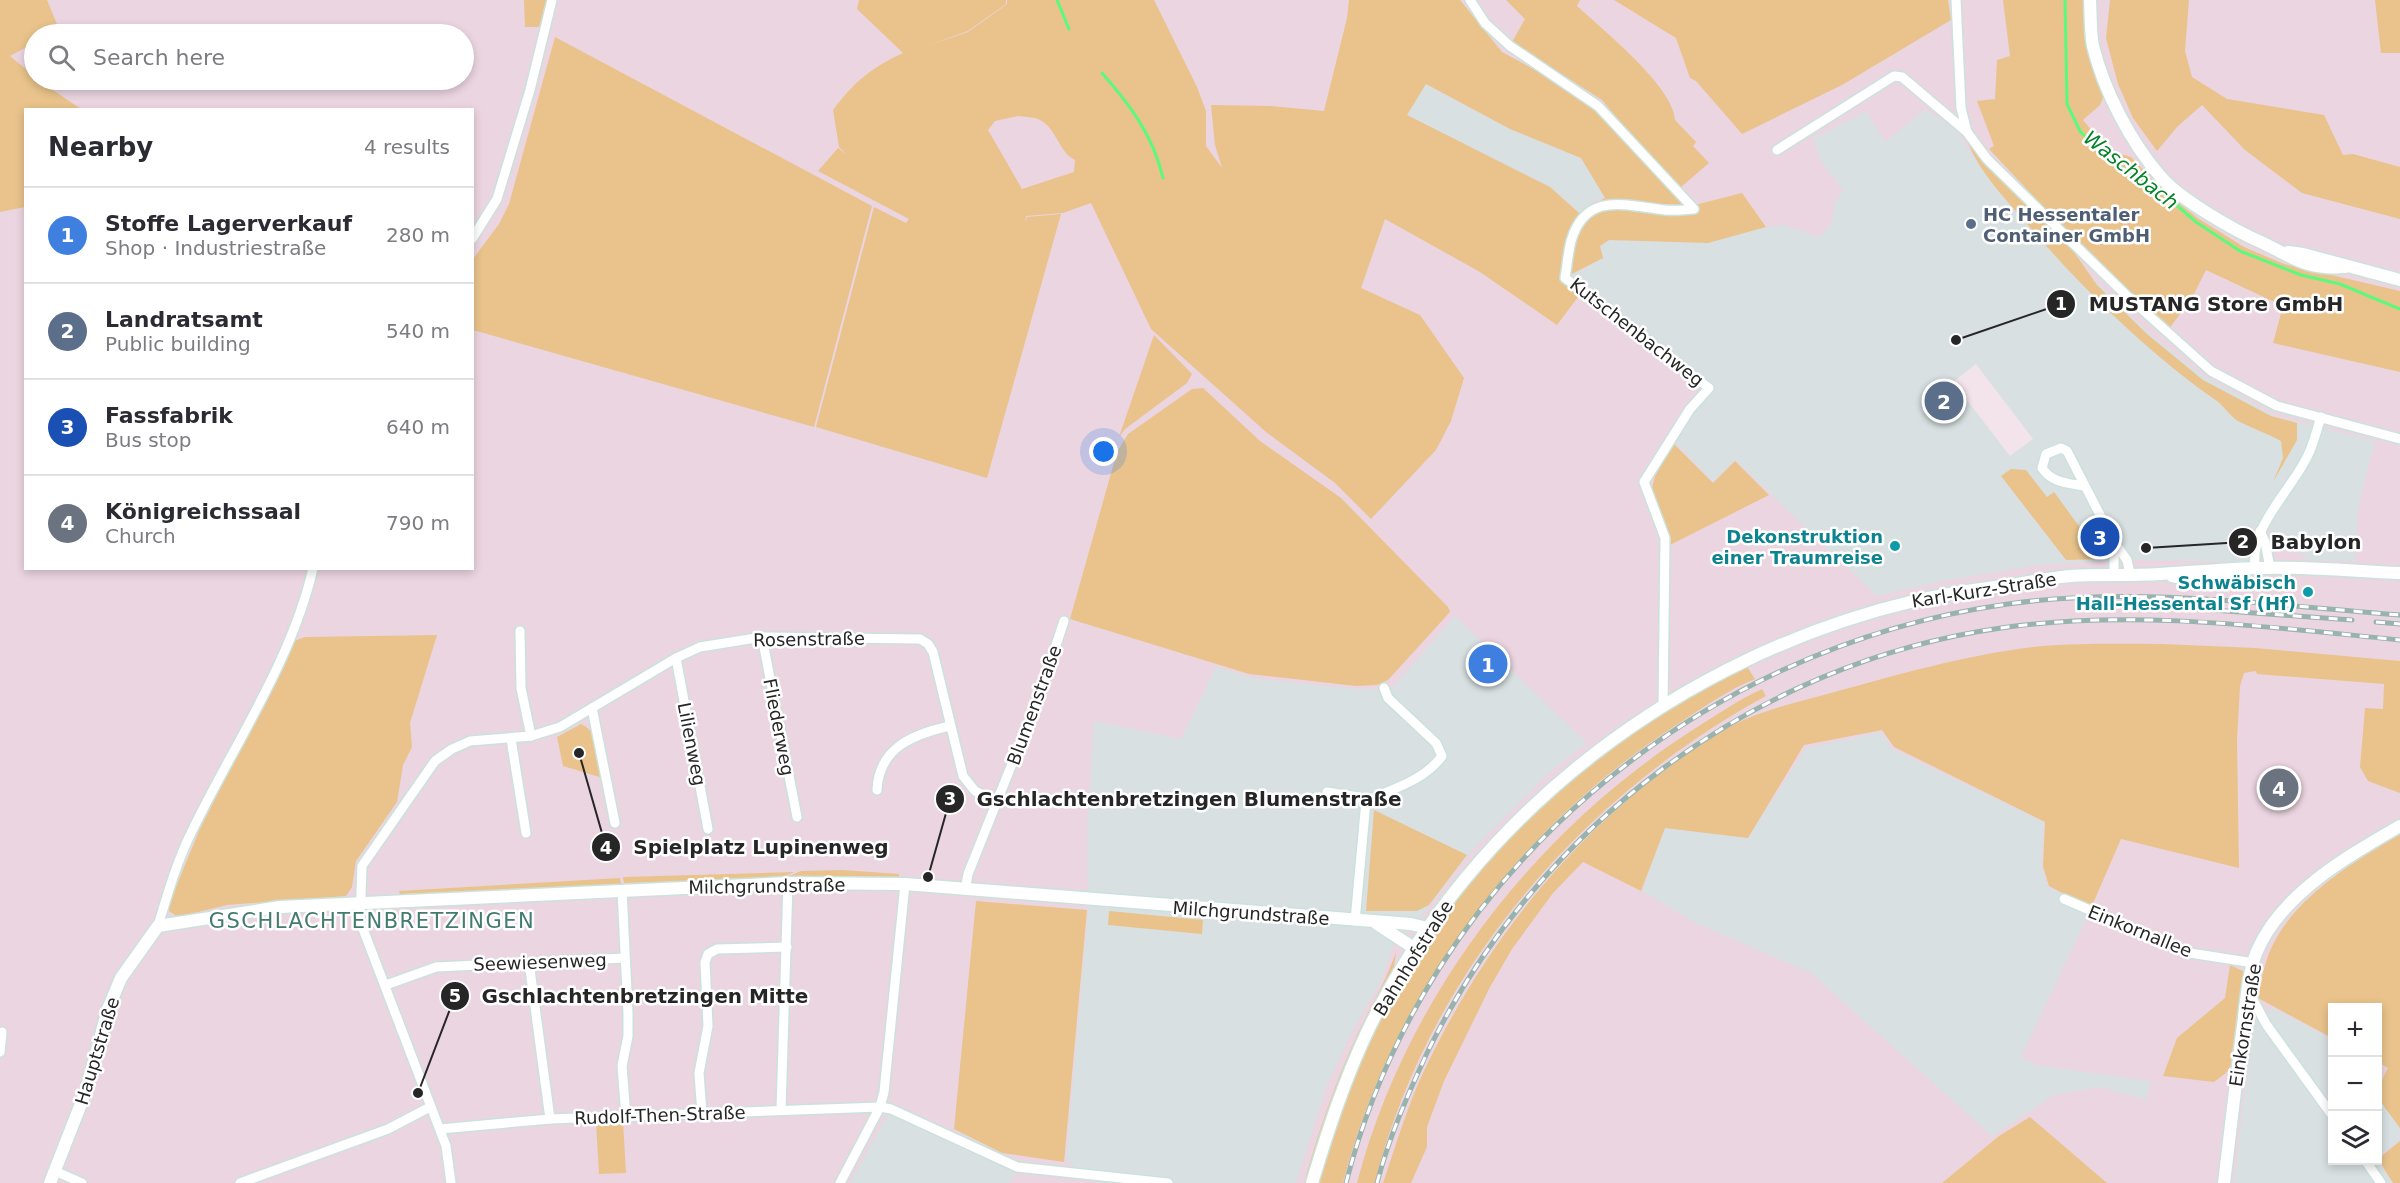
<!DOCTYPE html>
<html lang="en">
<head>
<meta charset="utf-8">
<style>
	:root { --surface:#fff; --page:#f2f2f3; --text:#2b2b33; --muted:#7c7c81; --line:#e1e1e2; --accent:#7c3aed }
	body { margin:0; font-family:"DejaVu Sans",sans-serif; background:var(--page); color:var(--text) }
	.controls { position:absolute; right:18px; bottom:18px; display:grid; overflow:hidden; border-radius:0px; box-shadow:0 3px 9px #0003 }
	.controls button { width:54px; height:54px; display:grid; place-items:center; padding:0; border:0; border-bottom:2px solid var(--line); background:var(--surface); color:var(--text); font:30px sans-serif }
	.you { position:absolute; left:1104px; top:452px; width:21px; height:21px; margin:-15px; border:4px solid #fff; border-radius:50%; background:#1a73e8; box-shadow:0 0 0 9px #1a73e833 }
	.badge { display:grid; place-items:center; width:39px; height:39px; border-radius:50%; background:var(--accent); color:#fff; font-size:20px; font-weight:700 }
	.pin { position:absolute; translate:-50% -50%; border:3px solid #fff; box-shadow:0 2px 6px #0006 }
	.list { margin:0; padding:0; list-style:none }
	h2 { display:flex; justify-content:space-between; align-items:center; height:78px; margin:0; padding:0 24px; font-size:26px }
	h2 small { font-size:20px; font-weight:400; color:var(--muted) }
	.list li { display:grid; grid-template-columns:39px 1fr auto; gap:18px; align-items:center; box-sizing:border-box; height:96px; padding:0 24px; border-top:2px solid var(--line) }
	.list b { display:block; font-size:22px; white-space:nowrap }
	.list p { margin:0; font-size:20px; white-space:nowrap; color:var(--muted) }
	.list em { font-size:20px; font-style:normal; color:var(--muted) }
	.icon { flex:none; width:33px; height:33px; fill:none; stroke:currentColor; stroke-width:2; stroke-linecap:round; stroke-linejoin:round }
	.map { position:relative; flex:none; width:2400px; height:1183px; overflow:hidden }
	.search { position:absolute; background:var(--surface); box-shadow:0 3px 9px #0003; left:24px; top:24px; width:450px; height:66px; display:flex; align-items:center; gap:15px; box-sizing:border-box; padding:0 21px; border-radius:33px; color:var(--muted); font-size:22px }
	.panel { position:absolute; background:var(--surface); box-shadow:0 3px 9px #0003; left:24px; top:108px; width:450px; height:462px; border-radius:0px }
	.map>svg:first-child { display:block }
</style>
</head>
<body>
<div class="map">
<svg width="2400" height="1183" viewBox="0 0 2400 1183">
	<rect width="100%" height="100%" fill="#ebd5e0"/>
	<g fill="#d8e0e2">
		<path d="M1425 84 1510 129 1581 158 1606 197 1593 201 1580 213 1550 187 1407 115Z"/>
		<path d="M1925 109 1954 128 1982 169 2150 334 2204 376 2278 417 2375 441 2358 507 2355 561 2308 560 2264 527H2251L2253 562 2131 560 2039 565 1942 581 1877 596 1735 460 1713 482 1674 442 1694 412 1716 389 1570 275 1603 258 1600 246 1609 240 1708 243 1765 227 1784 225 1819 237 1828 228 1833 218 1834 204 1843 190 1820 160 1813 135H1821L1866 111 1885 142Z"/>
		<path d="M1455 616 1587 743 1549 773 1473 849 1420 918 1396 938 1381 981 1353 1030 1326 1087 1296 1183H1099V1180L1066 1161 1088 910 1087 828 1094 721 1181 739 1216 667 1258 679 1358 689H1391Z"/>
		<path d="M1881 732 1892 749 2044 822 2042 866 2047 886 2091 909 2021 1057 2036 1065 2151 1081 2146 1100 2100 1087 2054 1095 1992 1136 1811 973 1698 924 1642 891 1665 828 1748 838 1806 748Z"/>
		<path d="M2273 1008 2332 1039V1160L2377 1161 2393 1183H2234L2253 1020Z"/>
		<path d="M2378 1096 2400 1129V1140L2378 1158Z"/>
		<path d="M889 1112 1016 1173 1010 1183H850Z"/>
	</g>
	<g fill="#e9c38b" fill-rule="evenodd">
		<path d="M0 0H47L59 29 49 34H34V43L10 56 34 76V80H38L81 109 26 110 25 207 0 212Z"/>
		<path d="M524 0H548L543 22 538 27H525Z"/>
		<path d="M859 0H1006V4L968 31 929 45 968 32 1007 4V0H1154L1197 87 1206 111V146L1222 168 1215 145 1211 105 1271 106 1324 111 1347 18 1349 0H1460L1502 52 1601 106 1687 207 1742 193 1766 227 1708 243 1609 240 1600 246 1603 258 1570 275 1566 264 1561 278 1581 293 1557 325 1480 272 1385 219 1361 288 1420 315 1464 378 1451 421 1436 450 1371 519 1335 483 1266 432 1151 329 1091 203 1063 213 1026 216 1025 223 1027 217 1061 214 987 478 816 427 874 207 906 223 909 219 818 171 838 148 847 155 839 147 833 110C854 82 871 68 903 53L857 9ZM1426 84 1510 129 1581 158 1605 198 1579 213 1550 187 1407 115ZM1018 116C1025 117 1033 117 1038 119 1057 127 1058 152 1075 160L1074 172 1022 189 988 130 995 121Z"/>
		<path d="M1506 0H1580L1577 6C1602 29 1674 87 1675 120L1696 142 1693 146 1709 163 1681 187 1651 158 1602 100 1512 42 1525 19Z"/>
		<path d="M1614 0H1948L1951 20 1842 85 1742 134 1696 81 1690 78 1676 38Z"/>
		<path d="M2003 0H2087L2104 95 2100 105 2083 120 2108 150 2131 157 2161 189 2199 219 2244 247 2284 264 2400 291V372L2273 343 2283 306 2206 270 2193 296 2169 329 2069 234 1989 149 1994 146 1977 101 1995 99 1997 60 2010 56Z"/>
		<path d="M2110 0H2189L2185 51 2192 77 2227 99 2324 115 2343 155 2353 154 2400 167V219L2302 193 2245 150 2202 105 2177 127 2157 151 2133 118 2118 84 2106 38Z"/>
		<path d="M2375 0H2400V53H2381Z"/>
		<path d="M555 37 872 206 814 427 473 330V259L499 224 509 204Z"/>
		<path d="M1968 143 2074 252 2097 285 2147 334 2203 380 2271 416 2297 423V440L2273 482 2283 458 2281 441C2268 434 2254 429 2240 422 2232 419 2225 407 2217 401 2145 351 2078 284 2021 217 2001 194 1980 172 1968 143Z"/>
		<path d="M1154 335 1192 374 1187 383 1125 429 1119 437Z"/>
		<path d="M1203 388 1260 441 1341 498 1448 607 1450 612 1388 680 1377 685 1356 686 1249 674 1070 619 1117 452 1128 434 1192 389Z"/>
		<path d="M1673 443 1713 483 1735 461 1769 495 1666 547 1665 524 1655 501 1652 488 1655 476Z"/>
		<path d="M2011 469 2026 470 2047 497 2054 492 2095 548 2092 550 2103 559 2066 560 2001 476Z"/>
		<path d="M437 635 410 723 412 747 403 765 397 802 356 861 352 887 346 896 227 905 178 917 169 911 168 906 199 831 294 641 305 637Z"/>
		<path d="M2162 644 2256 648 2400 661V793L2368 781 2360 767 2365 708 2383 709 2384 684 2257 674 2256 671 2244 673 2240 686 2237 740 2239 868 2121 839 2091 908 2049 886 2043 866 2045 822 1894 747 1882 730 1804 745 1748 838 1665 828 1641 891 1583 862 1553 893 1512 949 1490 987 1444 1081 1427 1127V1147L1411 1183H1383C1396 1145 1407 1107 1424 1071 1490 932 1591 810 1724 730 1756 711 1795 703 1831 693 1900 674 1972 653 2043 646 2083 643 2123 644 2162 644Z"/>
		<path d="M1746 665 1755 679C1728 690 1705 706 1681 722 1520 824 1390 997 1343 1183H1318C1335 1129 1352 1077 1377 1026 1428 921 1509 828 1601 756 1646 721 1697 694 1746 665Z"/>
		<path d="M1762 689 1766 696C1581 796 1426 976 1375 1183H1357C1405 1000 1530 836 1688 733 1712 718 1736 701 1762 689Z"/>
		<path d="M581 724C601 733 600 759 603 778L563 766 557 737Z"/>
		<path d="M1374 810 1467 855 1429 905 1417 911H1366Z"/>
		<path d="M2400 834V1128C2381 1100 2371 1100 2388 1068L2378 1062V1008H2332V1038L2258 998C2260 986 2262 974 2266 962 2284 903 2350 864 2400 834Z"/>
		<path d="M842 870 899 874V879L787 877 801 871Z"/>
		<path d="M794 872 781 878 624 883 623 877Z"/>
		<path d="M620 878 621 884 400 894 399 891Z"/>
		<path d="M976 901 1087 910 1064 1162 1002 1153 954 1129Z"/>
		<path d="M1109 911 1203 920 1202 934 1108 925Z"/>
		<path d="M1396 952 1393 973 1348 1061 1304 1183C1318 1133 1335 1083 1357 1035 1370 1007 1386 982 1396 952Z"/>
		<path d="M2230 965 2245 972 2237 1014 2233 1061 2227 1072 2214 1082 2163 1076 2177 1038 2225 998Z"/>
		<path d="M2030 1117 2107 1183H1942L1999 1136Z"/>
		<path d="M623 1122 626 1173 599 1174 596 1123Z"/>
		<path d="M2400 1141V1183H2393L2378 1159Z"/>
	</g>
	<path fill="#f3e4eb" d="M1976 364 2033 439 2010 456 1953 382Z"/>
	<g fill="none" stroke-linecap="round" stroke-linejoin="round">
		<g stroke="#5bfa7c" stroke-width="3">
			<path d="M1057 0 1069 29"/>
			<path d="M2065 0 2067 104 2080 131 2094 146 2119 166 2159 190 2196 222 2240 251 2301 275 2340 284 2400 309"/>
			<path d="M1102 73C1130 105 1153 135 1163 178"/>
		</g>
		<defs>
			<g id="street">
				<path d="M1470 0 1485 23 1510 46 1598 106 1694 209C1684 210 1675 211 1665 210 1627 206 1586 190 1571 241 1568 253 1567 266 1565 278L1709 388 1690 409 1644 482 1665 538 1663 706"/>
				<path d="M1956 0 1961 108 1967 132 1987 159 2126 295 2211 371 2277 406 2400 439"/>
				<path d="M1777 150 1894 76 1902 77 1967 132"/>
				<path d="M472 239 497 199 530 90 552 0"/>
				<path d="M2084 486C2068 483 2052 483 2042 468L2046 454 2061 448 2067 451 2114 542 2127 560 2130 574"/>
				<path d="M2260 531 2265 542 2270 568"/>
				<path d="M2114 542V575"/>
				<path d="M2255 568C2250 524 2292 491 2309 453 2314 442 2317 429 2321 417"/>
				<path d="M520 631 521 688 531 736"/>
				<path d="M762 637 797 817"/>
				<path d="M676 658 708 829"/>
				<path d="M592 708 615 823"/>
				<path d="M511 739 526 833"/>
				<path d="M877 790C879 747 914 734 950 726"/>
				<path d="M1327 792 1358 797 1366 801"/>
				<path d="M622 890 628 1013V1036L622 1066 626 1117"/>
				<path d="M965 890 968 874 1041 691 1064 621"/>
				<path d="M2064 899 2190 953 2254 963"/>
				<path d="M1355 921 1366 801C1392 789 1424 781 1442 756L1436 743 1388 698 1384 688"/>
				<path d="M158 926C168 892 178 858 194 827 234 745 293 658 313 568"/>
				<path d="M529 962 550 1119"/>
				<path d="M386 985 436 967 625 958"/>
				<path d="M2248 990 2266 1024 2332 1115"/>
				<path d="M0 1052 2 1032"/>
				<path d="M781 1110 788 883"/>
				<path d="M702 1114 699 1073 708 1026 705 962 708 954 717 949 787 947"/>
				<path d="M440 1129 550 1119 880 1107 891 1109 1017 1167 1168 1183"/>
				<path d="M2365 1160 2381 1183"/>
				<path d="M55 1171 82 1183"/>
				<path d="M240 1183 388 1129 430 1107"/>
				<path d="M451 1183 446 1146 360 921 362 866 435 761 452 749 470 741 531 736 560 727 676 658 700 647 762 637 920 639 928 644 933 652 963 776 975 791 998 802"/>
				<path d="M840 1183 880 1107 884 1092 905 884"/>
			</g>
			<g id="secondary">
				<path d="M2090 0C2091 15 2090 31 2093 46 2104 91 2130 141 2160 176 2179 199 2235 231 2263 243 2296 259 2307 270 2345 267"/>
				<path d="M2288 252 2303 254 2400 280"/>
				<path d="M2172 576C2198 581 2212 582 2237 572"/>
				<path d="M1377 924 1414 948"/>
				<path d="M50 1183 86 1091 108 1009 121 978 158 926 280 907 788 883 905 884 1411 924 1427 928"/>
				<path d="M1312 1183C1328 1130 1345 1078 1369 1028 1474 812 1682 656 1914 601 1943 594 1973 590 2002 586 2025 583 2048 578 2070 576 2100 574 2130 576 2160 574 2192 572 2224 569 2256 568 2304 566 2352 571 2400 573"/>
				<path d="M2224 1183C2230 1133 2236 1083 2242 1033 2246 1006 2247 976 2257 951 2282 893 2348 856 2400 826"/>
			</g>
		</defs>
		<use href="#street" stroke="#cbe2dc" stroke-width="12"/>
		<use href="#secondary" stroke="#cbe2dc" stroke-width="15"/>
		<use href="#street" stroke="#fff" stroke-width="9"/>
		<use href="#secondary" stroke="#fff" stroke-width="12"/>
		<defs>
			<g id="rail">
				<path d="M2101 605 2158 607"/>
				<path d="M2185 608 2352 620"/>
				<path d="M2376 622 2400 624"/>
				<path d="M1346 1183C1425 875 1697 647 2008 604 2137 586 2271 605 2400 615"/>
				<path d="M1377 1183C1389 1137 1408 1094 1428 1051 1538 827 1753 663 2001 628 2134 609 2268 627 2400 640"/>
			</g>
		</defs>
		<use href="#rail" stroke="#98b3ae" stroke-width="5"/>
		<use href="#rail" stroke="#fff" stroke-width="3" stroke-dasharray="9" stroke-linecap="butt"/>
	</g>
	<circle fill="#5c6f8a" stroke="#fff" stroke-width="2" cx="1971" cy="224" r="6"/>
	<g fill="#0f9aa8" stroke="#fff" stroke-width="2">
		<circle cx="1895" cy="546" r="6"/>
		<circle cx="2308" cy="592" r="6"/>
	</g>
	<g text-anchor="middle" dominant-baseline="central" stroke-width="5" stroke-linejoin="round" paint-order="stroke">
		<g font-size="18" font-weight="bold" fill="#4e5e75" stroke="#fff" text-anchor="start">
			<text x="1983" y="214">HC Hessentaler<tspan x="1983" dy="21">Container GmbH</tspan></text>
		</g>
		<g font-size="18" fill="#262626" stroke="#fff">
			<text transform="translate(1637 332) rotate(38)">Kutschenbachweg</text>
			<text transform="translate(1984 590) rotate(-9)">Karl-Kurz-Straße</text>
			<text transform="translate(809 639) rotate(-1)">Rosenstraße</text>
			<text transform="translate(1034 705) rotate(-70)">Blumenstraße</text>
			<text transform="translate(779 727) rotate(79)">Fliederweg</text>
			<text transform="translate(692 744) rotate(79)">Lilienweg</text>
			<text transform="translate(767 886) rotate(-1)">Milchgrundstraße</text>
			<text transform="translate(1251 913) rotate(4)">Milchgrundstraße</text>
			<text transform="translate(2140 931) rotate(22)">Einkornallee</text>
			<text transform="translate(1413 958) rotate(-58)">Bahnhofstraße</text>
			<text transform="translate(540 962) rotate(-2)">Seewiesenweg</text>
			<text transform="translate(2245 1025) rotate(-81)">Einkornstraße</text>
			<text transform="translate(97 1051) rotate(-73)">Hauptstraße</text>
			<text transform="translate(660 1115) rotate(-2)">Rudolf-Then-Straße</text>
		</g>
		<g font-size="18" font-weight="bold" fill="#0d838f" stroke="#fff" text-anchor="end">
			<text x="1883" y="536">Dekonstruktion<tspan x="1883" dy="21">einer Traumreise</tspan></text>
			<text x="2296" y="582">Schwäbisch<tspan x="2296" dy="21">Hall-Hessental Sf (Hf)</tspan></text>
		</g>
		<g font-size="20" font-style="italic" fill="#038427" stroke="#fff">
			<text transform="translate(2131 170) rotate(38)">Waschbach</text>
		</g>
		<g font-size="21" letter-spacing="1.5" fill="#437b6d" stroke="#fff">
			<text x="372" y="921">GSCHLACHTENBRETZINGEN</text>
		</g>
	</g>
	<path fill="none" stroke="#262626" stroke-width="2" d="M1956 340L2061 304M2146 548L2243 542M928 877L950 799M579 753L606 847M418 1093L455 996"/>
	<g fill="#262626" stroke="#fff" stroke-width="2">
		<circle cx="1956" cy="340" r="6"/>
		<circle cx="2146" cy="548" r="6"/>
		<circle cx="928" cy="877" r="6"/>
		<circle cx="579" cy="753" r="6"/>
		<circle cx="418" cy="1093" r="6"/>
		<circle cx="2061" cy="304" r="15"/>
		<circle cx="2243" cy="542" r="15"/>
		<circle cx="950" cy="799" r="15"/>
		<circle cx="606" cy="847" r="15"/>
		<circle cx="455" cy="996" r="15"/>
	</g>
	<g font-size="18" text-anchor="middle" font-weight="bold" fill="#fff">
		<text x="2061" y="310">1</text>
		<text x="2243" y="548">2</text>
		<text x="950" y="805">3</text>
		<text x="606" y="854">4</text>
		<text x="455" y="1002">5</text>
	</g>
	<g font-size="20" text-anchor="middle" font-weight="bold" fill="#262626" stroke="#fff" stroke-width="5" stroke-linejoin="round" paint-order="stroke">
		<text x="2216" y="311">MUSTANG Store GmbH</text>
		<text x="2316" y="549">Babylon</text>
		<text x="1189" y="806">Gschlachtenbretzingen Blumenstraße</text>
		<text x="761" y="854">Spielplatz Lupinenweg</text>
		<text x="645" y="1003">Gschlachtenbretzingen Mitte</text>
	</g>
</svg>
<div class="controls">
<button>+</button>
<button>−</button>
<button><svg class="icon" aria-label="layers" viewBox="0 0 24 24"><path d="M12 4l9 5-9 5-9-5zM3 14l9 5 9-5"/></svg></button>
</div>
<div class="you"></div>
<div class="pin badge" style="left:1488px;top:664px;background:#3f7fe0">1</div>
<div class="pin badge" style="left:1944px;top:401px;background:#5c6f8a">2</div>
<div class="pin badge" style="left:2100px;top:537px;background:#1a4fb4">3</div>
<div class="pin badge" style="left:2279px;top:788px;background:#6b7280">4</div>
<div class="search"><svg class="icon" aria-label="search" viewBox="0 0 24 24"><circle cx="10" cy="10" r="6"/><path d="M15 15l6 6"/></svg>Search here</div>
<section class="panel">
<h2>Nearby<small>4 results</small></h2>
<ul class="list">
<li><span class="badge" style="background:#3f7fe0">1</span><div><b>Stoffe Lagerverkauf</b><p>Shop · Industriestraße</p></div><em>280 m</em></li>
<li><span class="badge" style="background:#5c6f8a">2</span><div><b>Landratsamt</b><p>Public building</p></div><em>540 m</em></li>
<li><span class="badge" style="background:#1a4fb4">3</span><div><b>Fassfabrik</b><p>Bus stop</p></div><em>640 m</em></li>
<li><span class="badge" style="background:#6b7280">4</span><div><b>Königreichssaal</b><p>Church</p></div><em>790 m</em></li>
</ul>
</section>
</div>
</body>
</html>
